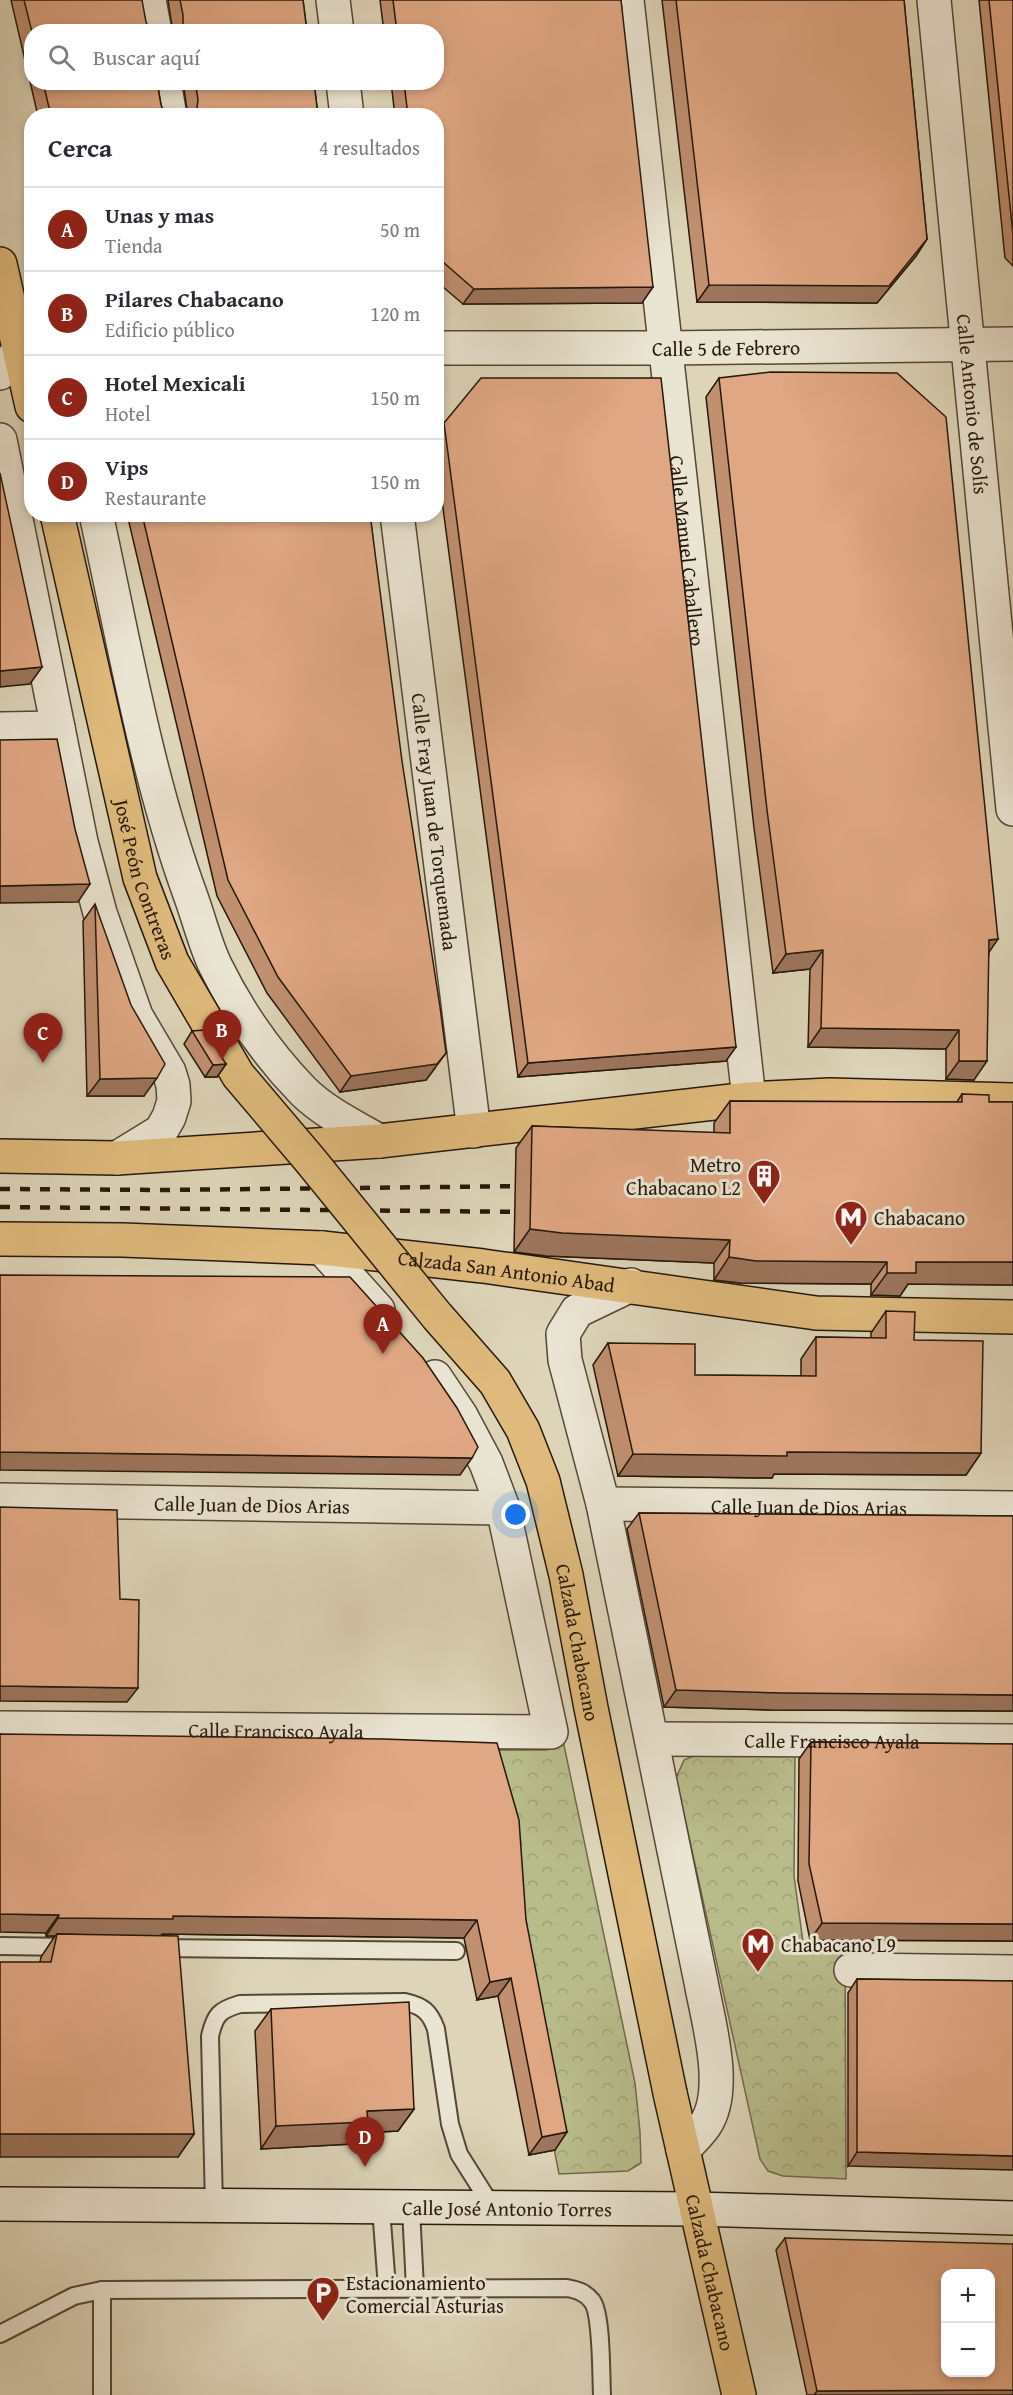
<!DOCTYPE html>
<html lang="es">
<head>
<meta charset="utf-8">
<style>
	:root { --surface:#fff; --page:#f2f2f3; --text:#2b2b33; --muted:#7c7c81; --line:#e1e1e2; --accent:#8f2418 }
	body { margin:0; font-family:"Gentium Book Plus",serif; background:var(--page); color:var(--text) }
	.controls { position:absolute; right:18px; bottom:18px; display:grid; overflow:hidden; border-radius:12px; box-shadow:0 3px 9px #0003 }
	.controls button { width:54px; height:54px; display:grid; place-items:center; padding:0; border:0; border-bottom:2px solid var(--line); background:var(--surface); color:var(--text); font:30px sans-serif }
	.you { position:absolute; left:516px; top:1515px; width:21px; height:21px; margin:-15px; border:4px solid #fff; border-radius:50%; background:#1a73e8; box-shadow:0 0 0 9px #1a73e833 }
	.badge { display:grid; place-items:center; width:39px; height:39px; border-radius:50%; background:var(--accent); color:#fff; font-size:20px; font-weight:700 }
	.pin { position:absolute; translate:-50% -50px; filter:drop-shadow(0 2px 3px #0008) }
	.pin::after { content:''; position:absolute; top:32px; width:21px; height:18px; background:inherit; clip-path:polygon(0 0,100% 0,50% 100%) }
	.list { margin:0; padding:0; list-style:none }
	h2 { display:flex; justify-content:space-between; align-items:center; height:78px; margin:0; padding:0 24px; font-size:26px }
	h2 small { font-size:20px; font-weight:400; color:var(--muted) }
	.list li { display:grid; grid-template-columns:39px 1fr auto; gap:18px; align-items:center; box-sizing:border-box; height:84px; padding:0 24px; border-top:2px solid var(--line) }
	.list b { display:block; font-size:22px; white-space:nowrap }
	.list p { margin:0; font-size:20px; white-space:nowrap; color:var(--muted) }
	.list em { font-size:20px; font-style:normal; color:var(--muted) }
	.icon { flex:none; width:33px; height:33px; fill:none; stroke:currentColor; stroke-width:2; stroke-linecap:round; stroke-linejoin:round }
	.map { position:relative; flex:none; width:1013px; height:2395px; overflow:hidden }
	.search { position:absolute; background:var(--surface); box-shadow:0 3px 9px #0003; left:24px; top:24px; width:420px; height:66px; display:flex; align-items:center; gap:15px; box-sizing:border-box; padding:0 21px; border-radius:24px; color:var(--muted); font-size:22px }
	.panel { position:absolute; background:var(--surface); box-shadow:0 3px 9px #0003; left:24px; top:108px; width:420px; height:414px; border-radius:24px }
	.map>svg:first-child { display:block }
</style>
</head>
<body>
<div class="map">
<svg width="1013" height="2395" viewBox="0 0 1013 2395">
	<defs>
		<pattern id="forest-crowns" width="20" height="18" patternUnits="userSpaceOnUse" patternTransform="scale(1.5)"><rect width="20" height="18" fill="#b8bb8a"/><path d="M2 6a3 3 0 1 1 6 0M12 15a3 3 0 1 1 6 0" fill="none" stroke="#9ea076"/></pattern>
	</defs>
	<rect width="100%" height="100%" fill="#ded5b9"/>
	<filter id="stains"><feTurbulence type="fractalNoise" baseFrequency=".00333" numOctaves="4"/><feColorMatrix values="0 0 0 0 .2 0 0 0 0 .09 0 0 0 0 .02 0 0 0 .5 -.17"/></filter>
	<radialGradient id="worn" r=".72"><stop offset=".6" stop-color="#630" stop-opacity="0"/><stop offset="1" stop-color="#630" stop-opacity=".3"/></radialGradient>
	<g fill="url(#forest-crowns)" stroke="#70694a" stroke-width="1.5">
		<path d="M561 1731 635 2083 640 2132 641 2163 628 2171 559 2174 513 1938 482 1750H547Z"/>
		<path d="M705 1751 795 1752 794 1876 803 1942H845L846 2179 783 2176 768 2171 760 2159 676 1778 684 1760Z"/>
	</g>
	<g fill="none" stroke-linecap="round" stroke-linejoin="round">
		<defs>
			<g id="lane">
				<path d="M0 1946 71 1947"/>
				<path d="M157 1948 456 1951"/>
				<path d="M214 2206 210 2036C215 2015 219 2010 240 2004L405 2002C423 2006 430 2012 436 2029L450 2124 459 2154 493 2208"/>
				<path d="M381 2208 387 2288"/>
				<path d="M411 2209 415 2288"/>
				<path d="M0 2334 74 2296 102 2290"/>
				<path d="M102 2395V2290L567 2288C577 2290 585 2292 592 2301 602 2314 601 2376 602 2395"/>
			</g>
			<g id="street">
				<path d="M149 0 155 32"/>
				<path d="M333 0 337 32"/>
				<path id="s1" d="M627 0 749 1099"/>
				<path id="s2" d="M934 0 1013 809"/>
				<path d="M164 82 170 116"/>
				<path d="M343 82 347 116"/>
				<path id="s3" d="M436 348H665L1013 344"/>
				<path d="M0 373 19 351"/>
				<path d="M0 440 81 842 100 913 136 1016 169 1072 173 1085 174 1101 169 1117 161 1131 117 1158"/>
				<path d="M96 514C124 642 146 774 191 897 199 919 205 944 215 965 238 1012 267 1054 303 1091 324 1112 353 1126 379 1141"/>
				<path id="s4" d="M397 514 474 1131"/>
				<path d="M0 729 58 728"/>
				<path d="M322 1248 378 1310"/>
				<path d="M631 1285 577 1311 563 1334 565 1360 603 1504 701 1982C708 2021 729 2090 705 2125 699 2134 690 2142 683 2150"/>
				<path id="s5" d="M0 1500 503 1508"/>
				<path id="s6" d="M603 1504 1013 1508"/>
				<path id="s7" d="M0 1728 551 1732 503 1508 486 1463 461 1416 435 1377"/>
				<path id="s8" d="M652 1739 1013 1741"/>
				<path d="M851 1970 1013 1972"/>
			</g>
			<g id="secondary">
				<path id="s9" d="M0 2204 696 2209 1013 2218"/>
			</g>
			<g id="primary">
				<path d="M0 264 32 406"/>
				<path id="s10" d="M670 2093 739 2395"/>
			</g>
			<g id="highway">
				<path d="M0 1156 117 1158 379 1141 749 1099 830 1095 1013 1100"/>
				<path id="s11" d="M0 1239 123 1240 322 1248 483 1266 816 1313 1013 1317"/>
			</g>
		</defs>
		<use href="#lane" stroke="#554636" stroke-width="20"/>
		<use href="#street" stroke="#554636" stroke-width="36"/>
		<use href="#secondary" stroke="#27170a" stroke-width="36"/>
		<use href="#primary" stroke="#27170a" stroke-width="36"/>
		<use href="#highway" stroke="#27170a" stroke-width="36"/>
		<use href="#lane" stroke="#eae4d2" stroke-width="16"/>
		<use href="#street" stroke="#eae4d2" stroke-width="33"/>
		<use href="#secondary" stroke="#eae4d2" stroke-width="33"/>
		<use href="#primary" stroke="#dfba7c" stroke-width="33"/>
		<use href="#highway" stroke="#dfba7c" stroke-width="33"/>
		<g stroke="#27170a" stroke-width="4.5" stroke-dasharray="10 10" stroke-linecap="butt">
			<path d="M0 1189 165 1190 533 1186"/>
			<path d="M0 1207 530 1212"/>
		</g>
		<defs>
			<g id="primary-bridge">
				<path id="s12" d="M57 514 140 878 172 962 238 1075 310 1160 437 1316 495 1382 523 1430 543 1481 566 1575 591 1708 670 2093"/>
			</g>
		</defs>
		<use href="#primary-bridge" stroke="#27170a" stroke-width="36" stroke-linecap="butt"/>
		<use href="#primary-bridge" stroke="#dfba7c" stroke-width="33"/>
	</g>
	<g fill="#c09071" stroke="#27170a" stroke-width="1.5">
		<path d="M11 0H142L32 32V82H157L161 105 165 114 167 116H38Z"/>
		<path d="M168 0H303L307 32H173Z"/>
		<path d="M380 0H621L642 303 463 304 436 281V116H395L391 82H436V32H384Z"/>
		<path d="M662 0H904L927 239 916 256 877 303 697 302Z"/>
		<path d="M979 0H1013V266L1005 258Z"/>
		<path d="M183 82H314L318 116H188Z"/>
		<path d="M719 378 989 952 974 1080 946 1079V1049L808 1047 810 969 773 973 754 828 706 397Z"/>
		<path d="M444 423 726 1061 518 1077 436 455V434Z"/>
		<path d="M127 514H370L435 1068 426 1080 340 1092 267 993 217 896Z"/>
		<path d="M95 904 144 1096H87L83 921Z"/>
		<path d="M192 1031 226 1064 217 1077H205L184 1044Z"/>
		<path d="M962 1094 989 1102H1013V1285L908 1284 900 1296 871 1295V1284L740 1283 714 1280V1263L546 1256 514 1252 516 1148 532 1126 714 1133V1123L730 1101 957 1102Z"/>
		<path d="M886 1311 914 1340 981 1453 966 1475 774 1474 772 1478 618 1476 593 1365 608 1343 695 1375 801 1376V1359L816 1337 871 1338V1333Z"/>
		<path d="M639 1513 1013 1516V1711L771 1710 664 1707 627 1529Z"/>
		<path d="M0 1734 526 1920 555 2150 529 2155 498 1996 477 2000 464 1938 163 1934 162 1936 194 2134 178 2157 40 1962 41 1957 55 1936H46V1933Z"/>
		<path d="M811 1742 1013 1744V1941L810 1940 798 1881 799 1759Z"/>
		<path d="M857 1979 1013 1981 848 2166V1993Z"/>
		<path d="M271 2009 414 2109 398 2131 360 2133 352 2144 261 2149 255 2031Z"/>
		<path d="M785 2238 1013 2395H807L776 2250Z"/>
	</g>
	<g fill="#9c755c" stroke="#27170a" stroke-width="1.5">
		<path d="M927 239 916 256 877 303 697 302 709 285Z"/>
		<path d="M653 287 642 303 463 304 474 289Z"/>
		<path d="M42 667 30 684 0 687V671Z"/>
		<path d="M90 884 78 902 0 903V886Z"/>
		<path d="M998 939 985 958 989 940Z"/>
		<path d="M823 950 810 969 773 973 786 954Z"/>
		<path d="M821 1028 959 1030 946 1049 808 1047Z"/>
		<path d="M736 1047 726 1061 518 1077 528 1063Z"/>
		<path d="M446 1053 426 1080 340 1092 351 1076Z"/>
		<path d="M959 1061H987L974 1080 946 1079Z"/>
		<path d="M226 1064 217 1077H205L213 1065Z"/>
		<path d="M157 1078 144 1096H87L100 1079Z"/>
		<path d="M530 1229 730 1240 714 1263 546 1256 514 1252Z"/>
		<path d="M729 1257 887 1262 871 1284 740 1283 714 1280Z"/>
		<path d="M916 1262H1013V1285L908 1284 900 1296 871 1295 887 1273Z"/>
		<path d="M0 1452 472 1458 460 1475 0 1470Z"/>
		<path d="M787 1452 981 1453 966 1475 774 1474 772 1478 618 1476 633 1454Z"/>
		<path d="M0 1686 138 1688 127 1702 0 1701Z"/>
		<path d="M676 1690 1013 1695V1711L771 1710 664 1707Z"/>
		<path d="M0 1914 59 1915 46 1933 0 1932Z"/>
		<path d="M173 1916 477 1920 464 1938 162 1934 160 1937 57 1934 55 1936H46L58 1918Z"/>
		<path d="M822 1923 1013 1924V1941L810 1940Z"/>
		<path d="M511 1978 498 1996 477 2000 490 1982Z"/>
		<path d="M414 2109 398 2131 360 2133 352 2144 261 2149 276 2126 367 2111Z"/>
		<path d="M567 2132 555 2150 529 2155 542 2137Z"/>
		<path d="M0 2134H194L178 2157H0Z"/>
		<path d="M857 2152 1013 2156V2170L848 2166Z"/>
		<path d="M1013 2390V2395H814L817 2391Z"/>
	</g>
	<g fill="#dfa783" stroke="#27170a" stroke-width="1.5" fill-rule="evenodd">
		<path d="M24 0H142L146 22 150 30 152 32H32Z"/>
		<path d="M180 0H303L307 32H178L183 24V15Z"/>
		<path d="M393 0H621L653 287 474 289 436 256V116H408L404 82H436V32H397Z"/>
		<path d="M676 0H904L927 239 889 286 709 285Z"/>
		<path d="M989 0H1013V235Z"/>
		<path d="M43 82H157L161 105 165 114 167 116H51Z"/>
		<path d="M195 82H314L318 116H193L197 108 198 99Z"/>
		<path d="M771 372 897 373 946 417 998 939 989 940 987 1061H959V1030L821 1028 823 950 786 954 767 810 719 378Z"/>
		<path d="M481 378H661L736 1047 528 1063 444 423Z"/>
		<path d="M0 473 42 667 0 671Z"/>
		<path d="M142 514H370L402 761 440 1007 446 1053 437 1064 351 1076 278 977 228 880Z"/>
		<path d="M57 739 75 829 90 884 0 886V740Z"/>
		<path d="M95 904 131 1005 165 1064 157 1078 100 1079Z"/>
		<path d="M205 1030 226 1064 213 1065 192 1031Z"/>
		<path d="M962 1094 989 1095V1102H1013V1262H916V1273H887V1262L756 1261 729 1257 730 1240 562 1233 530 1229 532 1126 730 1133V1101L962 1102Z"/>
		<path d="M0 1275 350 1277 423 1358 457 1408 478 1447 472 1458 0 1452Z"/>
		<path d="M886 1311 915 1312 914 1340 983 1341 981 1453 787 1452V1456L633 1454 608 1343 695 1344V1375L816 1376V1337L886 1338Z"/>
		<path d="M0 1507 117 1510 120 1599 139 1600 138 1688 0 1686Z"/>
		<path d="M639 1513 1013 1516V1695L783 1693 676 1690Z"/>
		<path d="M0 1734 383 1739 497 1743 519 1820 526 1920 567 2132 542 2137 511 1978 490 1982 477 1920 173 1916V1919L58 1918 59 1915 0 1914Z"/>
		<path d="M811 1742 1013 1744V1924L822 1923 809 1864Z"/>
		<path d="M57 1934 178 1936 194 2134H0V1962H51Z"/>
		<path d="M857 1979 1013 1981V2156L857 2152Z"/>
		<path d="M409 2002 414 2109 367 2111 368 2122 276 2126 271 2009Z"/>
		<path d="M785 2238 1013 2244V2390L817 2391ZM945 2274H990V2373H945Z"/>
	</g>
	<defs>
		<symbol id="building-pin" viewBox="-11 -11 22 30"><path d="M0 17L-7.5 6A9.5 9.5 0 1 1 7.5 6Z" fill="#8f2418" stroke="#eae4d2"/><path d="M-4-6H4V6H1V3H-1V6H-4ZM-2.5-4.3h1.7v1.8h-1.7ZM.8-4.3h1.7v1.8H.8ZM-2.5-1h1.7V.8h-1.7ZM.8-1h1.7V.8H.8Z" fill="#fff"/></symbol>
		<symbol id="metro-pin" viewBox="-11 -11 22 30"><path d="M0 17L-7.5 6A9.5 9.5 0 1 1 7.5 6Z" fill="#8f2418" stroke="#eae4d2"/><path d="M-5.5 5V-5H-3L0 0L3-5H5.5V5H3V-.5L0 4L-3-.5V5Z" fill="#fff"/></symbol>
		<symbol id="parking-pin" viewBox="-11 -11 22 30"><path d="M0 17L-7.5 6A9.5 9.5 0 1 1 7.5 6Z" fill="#8f2418" stroke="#eae4d2"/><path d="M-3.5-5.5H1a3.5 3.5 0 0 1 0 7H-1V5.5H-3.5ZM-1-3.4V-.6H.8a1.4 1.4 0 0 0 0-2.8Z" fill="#fff"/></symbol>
	</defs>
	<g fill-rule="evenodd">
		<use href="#building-pin" x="745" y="1157" width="38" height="52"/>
		<use href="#metro-pin" x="832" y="1198" width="38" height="52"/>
		<use href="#metro-pin" x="739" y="1925" width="38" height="52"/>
		<use href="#parking-pin" x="304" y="2274" width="38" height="52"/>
	</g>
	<g text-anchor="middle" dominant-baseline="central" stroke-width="6" stroke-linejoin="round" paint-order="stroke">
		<g font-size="20" fill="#27170a" stroke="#eae4d2">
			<text stroke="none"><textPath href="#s3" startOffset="290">Calle 5 de Febrero</textPath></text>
			<text stroke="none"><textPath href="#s2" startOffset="406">Calle Antonio de Solís</textPath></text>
			<text stroke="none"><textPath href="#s1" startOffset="554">Calle Manuel Caballero</textPath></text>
			<text stroke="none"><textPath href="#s4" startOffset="310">Calle Fray Juan de Torquemada</textPath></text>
			<text stroke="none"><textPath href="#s12" startOffset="376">José Peón Contreras</textPath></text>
			<text stroke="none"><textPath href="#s11" startOffset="508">Calzada San Antonio Abad</textPath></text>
			<text stroke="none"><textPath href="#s5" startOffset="252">Calle Juan de Dios Arias</textPath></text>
			<text stroke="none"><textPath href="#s6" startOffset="206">Calle Juan de Dios Arias</textPath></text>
			<text stroke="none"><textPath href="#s12" startOffset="1270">Calzada Chabacano</textPath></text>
			<text stroke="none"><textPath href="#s7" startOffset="276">Calle Francisco Ayala</textPath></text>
			<text stroke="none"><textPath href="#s8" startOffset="180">Calle Francisco Ayala</textPath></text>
			<text stroke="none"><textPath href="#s9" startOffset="507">Calle José Antonio Torres</textPath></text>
			<text stroke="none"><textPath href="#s10" startOffset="184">Calzada Chabacano</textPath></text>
		</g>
		<g font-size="20" fill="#27170a" stroke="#eae4d2" text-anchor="start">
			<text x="741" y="1164" text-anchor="end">Metro<tspan x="741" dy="23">Chabacano L2</tspan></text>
			<text x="874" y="1217">Chabacano</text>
			<text x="781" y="1944">Chabacano L9</text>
			<text x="346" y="2282">Estacionamiento<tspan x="346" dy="23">Comercial Asturias</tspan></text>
		</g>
	</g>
	<rect width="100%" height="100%" filter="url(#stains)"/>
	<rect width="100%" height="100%" fill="url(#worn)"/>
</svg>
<div class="controls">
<button>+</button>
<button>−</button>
</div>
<div class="you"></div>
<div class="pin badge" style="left:383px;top:1354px">A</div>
<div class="pin badge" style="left:222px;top:1060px">B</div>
<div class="pin badge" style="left:43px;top:1063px">C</div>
<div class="pin badge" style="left:365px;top:2167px">D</div>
<div class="search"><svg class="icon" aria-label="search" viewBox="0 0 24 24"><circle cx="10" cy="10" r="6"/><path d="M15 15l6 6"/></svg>Buscar aquí</div>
<section class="panel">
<h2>Cerca<small>4 resultados</small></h2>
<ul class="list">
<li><span class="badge">A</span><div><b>Unas y mas</b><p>Tienda</p></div><em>50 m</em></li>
<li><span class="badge">B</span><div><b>Pilares Chabacano</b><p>Edificio público</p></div><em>120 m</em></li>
<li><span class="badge">C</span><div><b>Hotel Mexicali</b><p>Hotel</p></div><em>150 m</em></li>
<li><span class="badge">D</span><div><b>Vips</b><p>Restaurante</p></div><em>150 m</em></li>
</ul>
</section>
</div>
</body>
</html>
